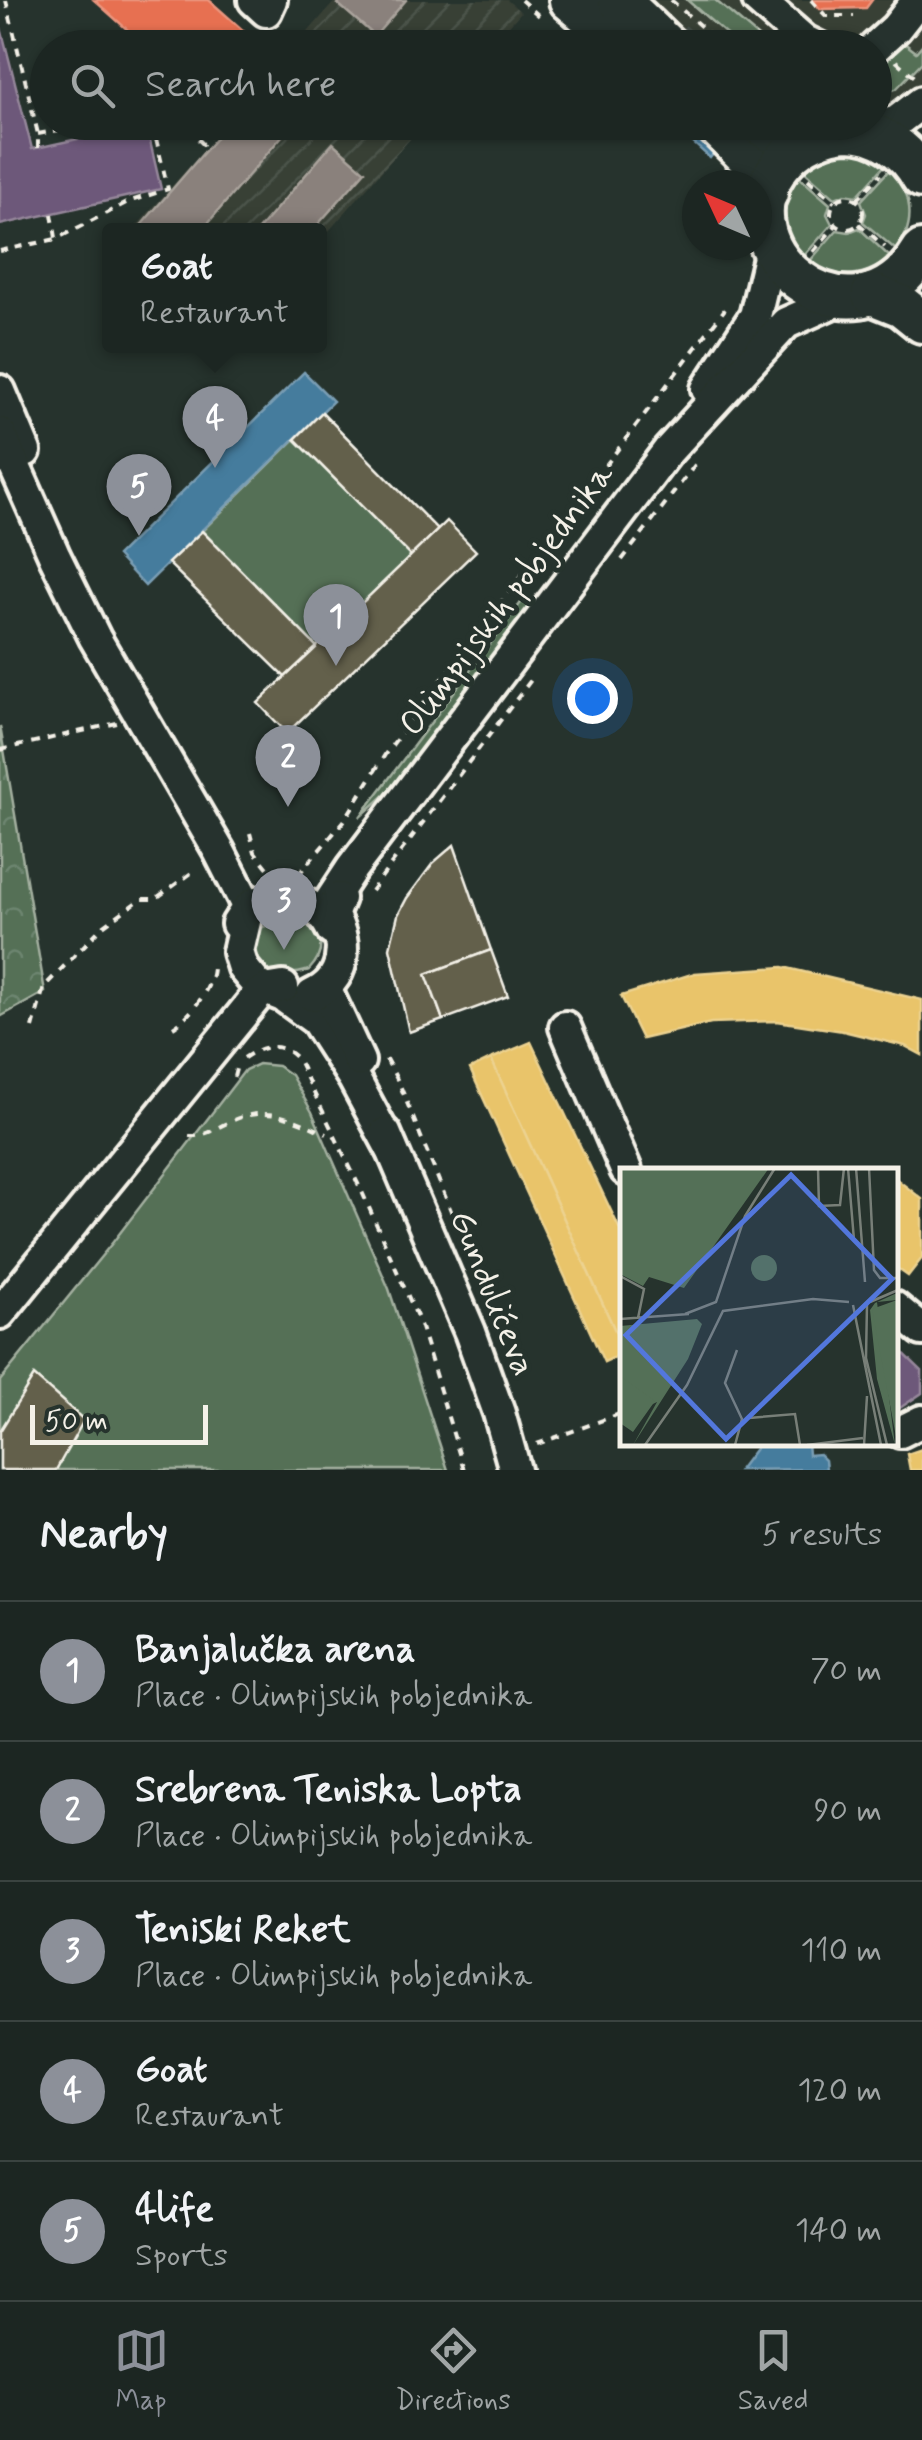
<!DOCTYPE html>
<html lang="en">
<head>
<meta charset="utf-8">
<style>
	:root { --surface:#1c2622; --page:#29322f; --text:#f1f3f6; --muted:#a0a5a5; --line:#3a4340; --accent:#8c9099 }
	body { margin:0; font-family:Mynerve,sans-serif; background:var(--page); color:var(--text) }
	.compass { position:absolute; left:682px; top:170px; width:90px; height:90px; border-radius:50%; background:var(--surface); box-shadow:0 2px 8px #0004; rotate:314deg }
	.scale { position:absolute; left:30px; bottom:25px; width:178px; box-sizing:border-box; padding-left:10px; border:5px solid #f4f1e8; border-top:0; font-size:28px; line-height:35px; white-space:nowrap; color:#f4f1e8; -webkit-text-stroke:8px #26332d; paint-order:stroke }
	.you { position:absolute; left:592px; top:698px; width:35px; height:35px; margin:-25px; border:8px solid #fff; border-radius:50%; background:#1a73e8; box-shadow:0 0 0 15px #1a73e833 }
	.badge { display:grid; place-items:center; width:65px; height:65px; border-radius:50%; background:var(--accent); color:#fff; font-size:32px; font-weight:700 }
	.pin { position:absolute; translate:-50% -82px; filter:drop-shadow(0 2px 5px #0008) }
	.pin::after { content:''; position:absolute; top:52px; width:35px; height:30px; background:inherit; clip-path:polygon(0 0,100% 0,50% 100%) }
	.popup { position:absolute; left:102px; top:223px; width:225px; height:130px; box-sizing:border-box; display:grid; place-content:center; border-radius:10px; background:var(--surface); filter:drop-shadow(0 2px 8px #0005); font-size:32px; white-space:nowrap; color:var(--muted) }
	.popup b { font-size:38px; color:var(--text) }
	.popup::after { content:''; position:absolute; left:50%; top:100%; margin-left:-20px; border:20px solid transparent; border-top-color:var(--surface) }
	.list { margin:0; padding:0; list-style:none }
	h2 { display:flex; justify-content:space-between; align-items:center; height:130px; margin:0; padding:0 40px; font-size:42px }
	h2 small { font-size:32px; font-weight:400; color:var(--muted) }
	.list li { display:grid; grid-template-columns:65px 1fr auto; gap:30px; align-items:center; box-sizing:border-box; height:140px; padding:0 40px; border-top:2px solid var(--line) }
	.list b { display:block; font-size:38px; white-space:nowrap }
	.list p { margin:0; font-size:32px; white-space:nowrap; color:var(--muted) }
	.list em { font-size:32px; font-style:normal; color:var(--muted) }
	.icon { flex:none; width:55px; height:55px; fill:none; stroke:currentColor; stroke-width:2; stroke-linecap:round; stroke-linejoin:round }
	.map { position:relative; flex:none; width:922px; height:1470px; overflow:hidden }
	.search { position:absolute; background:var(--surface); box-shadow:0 2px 8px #0004; left:30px; right:30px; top:30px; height:110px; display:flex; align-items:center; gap:25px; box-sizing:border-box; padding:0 35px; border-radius:55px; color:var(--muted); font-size:38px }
	.sheet { height:830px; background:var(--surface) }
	nav { display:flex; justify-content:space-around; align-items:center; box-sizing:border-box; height:140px; border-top:2px solid var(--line); background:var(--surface); font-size:28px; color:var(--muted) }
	nav a { display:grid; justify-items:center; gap:5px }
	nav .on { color:var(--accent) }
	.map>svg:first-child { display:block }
</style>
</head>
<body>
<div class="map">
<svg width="922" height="1470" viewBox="0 0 922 1470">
	<defs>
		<pattern id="industrial-furrows" width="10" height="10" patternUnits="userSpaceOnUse" patternTransform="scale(2.5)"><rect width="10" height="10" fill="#384036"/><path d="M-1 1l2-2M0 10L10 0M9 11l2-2" fill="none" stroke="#4c5349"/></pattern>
		<pattern id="park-crowns" width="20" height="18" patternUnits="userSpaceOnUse" patternTransform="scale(2.5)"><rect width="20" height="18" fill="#547057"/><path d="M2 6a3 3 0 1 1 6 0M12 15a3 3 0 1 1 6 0" fill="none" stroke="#6d856f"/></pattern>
	</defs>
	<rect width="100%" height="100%" fill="#26332d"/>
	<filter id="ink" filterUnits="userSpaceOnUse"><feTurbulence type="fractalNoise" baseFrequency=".01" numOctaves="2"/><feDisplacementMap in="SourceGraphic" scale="20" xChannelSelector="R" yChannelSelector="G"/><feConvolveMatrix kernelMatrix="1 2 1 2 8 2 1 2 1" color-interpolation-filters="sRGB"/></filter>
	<g filter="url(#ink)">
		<path fill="#384036" d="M645 0H922V87L906 102 875 111 874 48 699 47Z"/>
		<g fill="url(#industrial-furrows)">
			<path d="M336 0H507L521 12 490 47 294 48Z"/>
			<path d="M228 123H424L320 241V230H133Z"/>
		</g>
		<g fill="#547057" stroke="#a4b0a0" stroke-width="2.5">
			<path d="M687 0H715L770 47H741Z"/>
			<path d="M903 42 916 52 922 45V62L896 89 875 95 874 62Z"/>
			<path d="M841 151 872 155 886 164 857 196 845 194 835 198 803 170 811 161Z"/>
			<path d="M891 168C912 192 917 224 896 250L863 222 866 214 861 201Z"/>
			<path d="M797 175 830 204 827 214 832 224 803 257C779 229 781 206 797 175Z"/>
			<path d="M859 228 890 257C866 279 836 280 809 262L837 230 849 232Z"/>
			<path d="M295 439 411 556 317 647 202 531Z"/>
			<path d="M526 596 530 607 395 786 360 817Z"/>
			<path d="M310 919C322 939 326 952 309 970 293 976 268 974 253 968 253 898 275 942 310 919Z"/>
			<path d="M258 1064 278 1066 291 1075 312 1112 389 1289 448 1470H0V1381L113 1242 245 1070Z"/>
		</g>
		<path fill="url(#park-crowns)" stroke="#a4b0a0" stroke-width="2.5" d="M0 726 45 992 0 1017Z"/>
		<g fill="#e9c46a" stroke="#ecd290" stroke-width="2.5">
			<path d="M783 967 922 1000V1055L905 1046 843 1031 777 1021 711 1023 642 1039 621 996 695 973Z"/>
			<path d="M531 1042 622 1234V1346L491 1059Z"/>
			<path d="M491 1059 622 1346V1354L604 1362 470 1069Z"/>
			<path d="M895 1178 922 1199V1258L908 1276 894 1266Z"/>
			<path d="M922 1449V1470H910L907 1454Z"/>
		</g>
		<g fill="#e76f51" stroke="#eb967e" stroke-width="2.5">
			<path d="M94 0H209L263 48H148Z"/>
			<path d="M813 0H872L866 8 820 9Z"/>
		</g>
		<g fill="#6d597a" stroke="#96879b" stroke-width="2.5">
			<path d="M0 24 32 149 146 124 161 189 0 225Z"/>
			<path d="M894 1344 922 1371V1393L894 1412Z"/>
		</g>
		<g fill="#457b9d" stroke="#7a9eb4" stroke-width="2.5">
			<path d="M670 122H691L719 147 710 158Z"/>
			<path d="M304 372 333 401 145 586 117 556Z"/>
			<path d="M760 1442H807L808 1455 819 1454 825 1460 826 1469 739 1470Z"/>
		</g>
		<g fill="#8a817c" stroke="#aaa39c" stroke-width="2.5">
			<path d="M341 0H406L375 36 338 4Z"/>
			<path d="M230 122H294L202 230H137Z"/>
			<path d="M333 143 365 171 313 230H258Z"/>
		</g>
		<g fill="#63604c" stroke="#f4f1e8" stroke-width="2.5">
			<path d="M322 412 438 530 411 556 295 439Z"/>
			<path d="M447 521 476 551 287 733 258 703Z"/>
			<path d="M202 531 317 647 285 677 168 563Z"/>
			<path d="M454 845 491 950 426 974 443 1020 409 1032 390 948 398 915 407 898 433 863Z"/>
			<path d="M491 950 508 996 443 1020 426 974Z"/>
			<path d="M34 1376 84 1420 56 1470H0V1431Z"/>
		</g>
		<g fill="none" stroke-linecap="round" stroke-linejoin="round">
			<path stroke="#455049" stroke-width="30" stroke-dasharray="30 15" stroke-linecap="butt" d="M686 48 697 35"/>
			<defs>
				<g id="minor">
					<path d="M254 0 266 11 271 0"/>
					<path d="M758 0 805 41 819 48"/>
					<path d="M874 48 896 28 918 0"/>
					<path d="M858 129 896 122 922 102"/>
					<path d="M707 389 755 316 771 249"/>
					<path d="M0 391 25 451"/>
					<path d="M0 433 55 557 95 638 219 851 248 908 238 952 243 968 258 986 283 996 316 1020 354 1079 391 1148"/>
					<path d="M325 918 331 900 352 868 668 451 786 323 840 299"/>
					<path d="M237 924C255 894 258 902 286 902 309 903 321 907 332 930"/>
					<path d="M325 988 359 1061"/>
					<path d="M312 995C345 981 349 944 332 915L339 898"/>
					<path d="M565 1027 626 1170"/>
					<path d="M385 1133 470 1332 499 1413 515 1470"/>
					<path d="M894 1307 922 1330"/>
					<path d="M0 1313 258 995 265 990 283 987"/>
					<path d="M900 1432 922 1421"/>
				</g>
				<g id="major">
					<path d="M570 0 627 48"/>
					<path d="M619 0 669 48"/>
					<path d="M713 122 747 156 767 193"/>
					<path d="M756 122 775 134 817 137"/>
					<path d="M922 177C907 150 880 130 847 130 825 131 801 142 786 158 706 244 853 365 922 251"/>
					<path d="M872 294 902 306 922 322"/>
				</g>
			</defs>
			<use href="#minor" stroke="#f4f1e8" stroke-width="38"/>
			<use href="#major" stroke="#f4f1e8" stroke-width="48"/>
			<g stroke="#f4f1e8" stroke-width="4" stroke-dasharray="8 8" stroke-linecap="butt">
				<path d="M6 0 38 134V148"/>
				<path d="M521 0 544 20"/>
				<path d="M671 0 725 48"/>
				<path d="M811 0 826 16H854"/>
				<path d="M698 36 711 48"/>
				<path d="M746 48 757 35"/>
				<path d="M896 61 916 78"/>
				<path d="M667 122 686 140"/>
				<path d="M38 134 100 122"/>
				<path d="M198 139 203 144 222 122"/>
				<path d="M808 179 834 202"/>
				<circle cx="847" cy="213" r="16"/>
				<path d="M857 200 881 174"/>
				<path d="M52 214 56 238"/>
				<path d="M859 224 885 247"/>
				<path d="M0 251 56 239 128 202 168 189 152 122"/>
				<path d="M813 252 836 225"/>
				<path d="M622 560 698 461"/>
				<path d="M0 750 117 723"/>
				<path d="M250 833 255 852 272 873"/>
				<path d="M298 875 344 821 386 753 725 309"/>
				<path d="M371 891 531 680"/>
				<path d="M173 1027C190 1017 213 987 213 967"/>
				<path d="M33 1028 44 987 103 926 141 899H155L197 869"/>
				<path d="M244 1058C263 1045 282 1041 298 1060L363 1194 419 1321 464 1470"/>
				<path d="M386 1059 399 1083 489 1304"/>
				<path d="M234 1077 237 1065"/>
				<path d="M189 1136C204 1137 214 1129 227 1123 264 1104 292 1118 327 1134"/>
				<path d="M537 1444 622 1413"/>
			</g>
			<use href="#minor" stroke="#26332d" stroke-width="30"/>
			<use href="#major" stroke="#26332d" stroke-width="40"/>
		</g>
	</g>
	<g text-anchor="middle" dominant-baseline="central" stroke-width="10" stroke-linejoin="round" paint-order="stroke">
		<g font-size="35" fill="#f4f1e8" stroke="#26332d">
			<text transform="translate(507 600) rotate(-53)">Olimpijskih pobjednika</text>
			<text transform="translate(492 1293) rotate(68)">Gundulićeva</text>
		</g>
	</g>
	<g transform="translate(620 1168)">
		<rect width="278" height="278" fill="#26332d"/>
		<path d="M131 100a13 13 0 1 1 26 0a13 13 0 1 1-26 0ZM277 125V132L257 134 275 277 257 211 250 142 255 135ZM77 151 82 156 68 191 13 277 37 234 0 252V158Z" fill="#547057"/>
		<path d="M0 0H149L64 120 29 109 23 118 0 106ZM277 132V274L252 141ZM0 208 35 233 13 264 0 255Z" fill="#547057"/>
		<path fill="none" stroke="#787f78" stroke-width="2.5" d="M198 0 199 38 220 37 224 0M228 0 234 72M236 0 245 114M249 0 254 102 260 110H278M0 108 24 121 18 150M250 134 278 122M247 136 246 190 267 277M233 137 261 277M65 146 96 134 125 48 155 0M0 151 69 146M129 250 175 246 180 277M25 277 67 217 103 143 193 131 229 134M115 277 122 251 105 215 117 182M187 277 243 270M244 277 247 228"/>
		<path fill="#5377dc" fill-opacity="0.15" stroke="#5377dc" stroke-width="5" d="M171 7 272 111 106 271 6 167Z"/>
		<rect width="278" height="278" fill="none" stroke="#f4f1e8" stroke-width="5"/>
	</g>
</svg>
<svg class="compass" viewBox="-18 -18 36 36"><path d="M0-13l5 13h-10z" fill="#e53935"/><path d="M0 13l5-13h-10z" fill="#a0a5a5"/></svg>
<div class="scale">50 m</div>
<div class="you"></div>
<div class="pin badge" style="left:336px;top:666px">1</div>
<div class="pin badge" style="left:288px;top:807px">2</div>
<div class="pin badge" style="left:284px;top:950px">3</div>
<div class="pin badge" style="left:215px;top:468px">4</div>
<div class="popup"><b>Goat</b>Restaurant</div>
<div class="pin badge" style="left:139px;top:536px">5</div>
<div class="search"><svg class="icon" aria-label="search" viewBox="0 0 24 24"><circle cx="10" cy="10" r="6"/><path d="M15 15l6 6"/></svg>Search here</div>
</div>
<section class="sheet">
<h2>Nearby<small>5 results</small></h2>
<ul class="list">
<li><span class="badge">1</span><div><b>Banjalučka arena</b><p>Place · Olimpijskih pobjednika</p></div><em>70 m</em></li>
<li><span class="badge">2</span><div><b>Srebrena Teniska Lopta</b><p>Place · Olimpijskih pobjednika</p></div><em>90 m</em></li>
<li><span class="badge">3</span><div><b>Teniski Reket</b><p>Place · Olimpijskih pobjednika</p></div><em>110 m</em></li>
<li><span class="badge">4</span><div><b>Goat</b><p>Restaurant</p></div><em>120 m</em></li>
<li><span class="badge">5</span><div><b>4life</b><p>Sports</p></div><em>140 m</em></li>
</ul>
</section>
<nav>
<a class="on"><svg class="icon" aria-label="map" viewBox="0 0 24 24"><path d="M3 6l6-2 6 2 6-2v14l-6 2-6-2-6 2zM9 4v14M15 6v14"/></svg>Map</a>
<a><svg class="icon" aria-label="directions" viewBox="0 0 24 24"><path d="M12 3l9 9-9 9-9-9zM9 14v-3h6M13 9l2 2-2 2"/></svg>Directions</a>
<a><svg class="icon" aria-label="saved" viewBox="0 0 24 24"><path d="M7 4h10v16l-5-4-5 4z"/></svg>Saved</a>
</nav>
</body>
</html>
